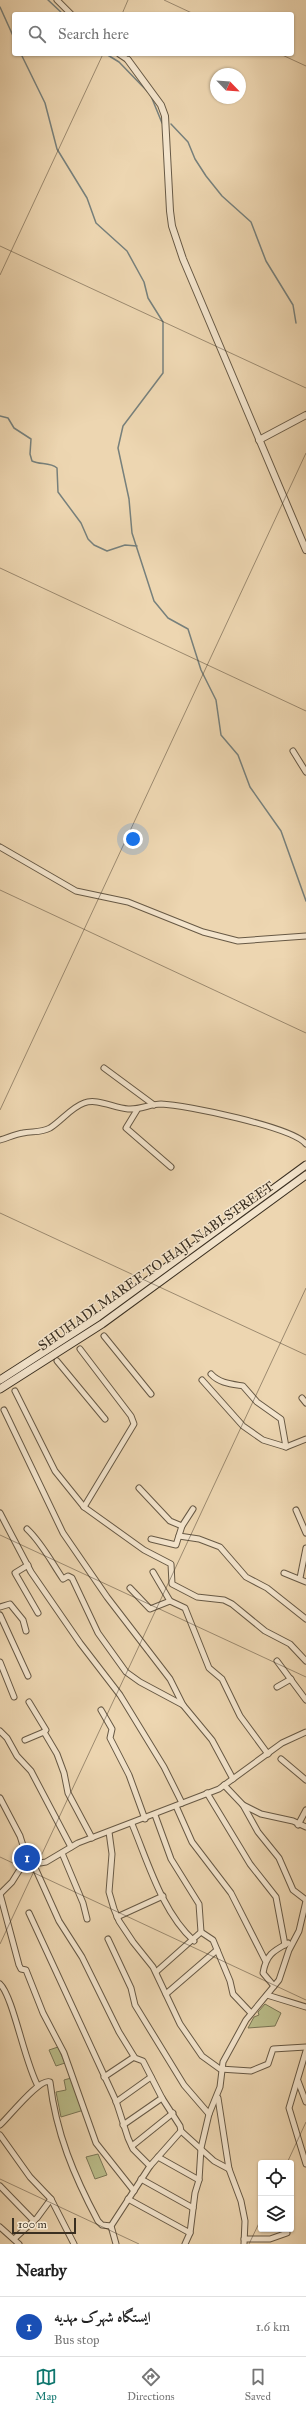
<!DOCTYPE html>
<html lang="en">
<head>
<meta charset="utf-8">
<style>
	:root { --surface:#fff; --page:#f2f2f2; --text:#222; --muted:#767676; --line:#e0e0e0; --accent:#0f766e }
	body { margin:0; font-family:"IM FELL Great Primer",Amiri,serif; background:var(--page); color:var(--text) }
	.controls { position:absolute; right:12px; bottom:12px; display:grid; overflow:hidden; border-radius:4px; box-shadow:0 1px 3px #0004 }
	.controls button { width:36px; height:36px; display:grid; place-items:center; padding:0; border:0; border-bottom:1px solid var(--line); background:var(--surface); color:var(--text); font:20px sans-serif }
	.compass { position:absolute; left:210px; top:68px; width:36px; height:36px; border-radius:50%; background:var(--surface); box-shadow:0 1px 3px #0004; rotate:115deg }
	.scale { position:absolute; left:12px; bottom:10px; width:64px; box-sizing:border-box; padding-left:4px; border:2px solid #3a2f21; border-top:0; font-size:11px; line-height:14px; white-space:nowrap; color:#3a2f21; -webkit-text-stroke:3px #f3e4cc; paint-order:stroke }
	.you { position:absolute; left:133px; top:839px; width:14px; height:14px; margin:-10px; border:3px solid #fff; border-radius:50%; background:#1a73e8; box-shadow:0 0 0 6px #1a73e833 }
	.badge { display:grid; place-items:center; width:26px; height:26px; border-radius:50%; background:var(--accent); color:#fff; font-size:13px; font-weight:700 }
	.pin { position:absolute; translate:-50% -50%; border:2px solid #fff; box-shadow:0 1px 4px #0006 }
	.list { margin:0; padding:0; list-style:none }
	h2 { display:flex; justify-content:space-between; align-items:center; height:52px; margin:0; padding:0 16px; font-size:17px }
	h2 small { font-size:13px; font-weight:400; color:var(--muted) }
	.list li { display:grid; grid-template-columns:26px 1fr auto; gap:12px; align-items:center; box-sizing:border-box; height:60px; padding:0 16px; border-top:1px solid var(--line) }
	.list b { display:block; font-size:15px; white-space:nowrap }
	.list p { margin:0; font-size:13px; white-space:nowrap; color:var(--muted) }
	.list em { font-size:13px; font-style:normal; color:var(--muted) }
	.icon { flex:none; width:22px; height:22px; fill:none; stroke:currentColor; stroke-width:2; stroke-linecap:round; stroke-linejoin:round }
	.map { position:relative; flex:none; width:306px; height:2244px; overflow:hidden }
	.search { position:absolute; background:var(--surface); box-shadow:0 1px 3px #0004; left:12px; right:12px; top:12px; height:44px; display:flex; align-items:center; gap:10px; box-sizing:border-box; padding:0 14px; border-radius:4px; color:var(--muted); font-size:15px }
	.sheet { height:112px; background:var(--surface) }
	nav { display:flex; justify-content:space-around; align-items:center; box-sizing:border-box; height:56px; border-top:1px solid var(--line); background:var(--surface); font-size:11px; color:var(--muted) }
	nav a { display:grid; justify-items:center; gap:2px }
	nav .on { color:var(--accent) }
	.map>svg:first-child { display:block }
</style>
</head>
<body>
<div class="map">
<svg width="306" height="2244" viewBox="0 0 306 2244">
	<rect width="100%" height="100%" fill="#edd6b1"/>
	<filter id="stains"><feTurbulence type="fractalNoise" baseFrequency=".005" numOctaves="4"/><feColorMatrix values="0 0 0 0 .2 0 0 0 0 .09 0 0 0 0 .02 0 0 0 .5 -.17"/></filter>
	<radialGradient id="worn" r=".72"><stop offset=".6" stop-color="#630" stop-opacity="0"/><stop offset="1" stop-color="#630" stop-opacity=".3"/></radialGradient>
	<g fill="#babd8a" stroke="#7a7656">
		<path d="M265 2004 281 2013 275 2026 248 2028 254 2017 259 2015 258 2012Z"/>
		<path d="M58 2047 65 2063 56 2066 49 2050Z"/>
		<path d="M71 2078 84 2110 61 2117 56 2092 66 2090 64 2080Z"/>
		<path d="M98 2154 107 2175 95 2179 86 2157Z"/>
	</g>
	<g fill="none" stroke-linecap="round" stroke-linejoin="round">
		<g stroke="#77807c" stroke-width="1.5">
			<path d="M48 0 63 14"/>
			<path d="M0 7 14 38"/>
			<path d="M21 54 45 103 57 149 87 198 96 223 127 251 144 282 148 298 163 322V373L123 426 118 448 129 499 132 533 154 601 168 618 188 629 201 670 216 700 221 735 238 755 250 787 281 831 306 901"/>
			<path d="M106 54 119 62 149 93"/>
			<path d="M151 96 162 123"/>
			<path d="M171 124 188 142 195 159 206 176 222 196 251 222 266 261 293 305 296 323"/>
			<path d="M0 416 8 418 14 428 31 439 30 454 32 461C40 465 50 462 57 468L58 492 81 523 88 539 94 545 107 551 125 545 137 546"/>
		</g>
		<defs>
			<g id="minor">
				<path d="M57 0 71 14"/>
				<path d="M119 54 128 60"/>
				<path d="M293 751 306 772"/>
				<path d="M0 847 76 891 128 902 203 932 238 941 306 936"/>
				<path d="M104 1068 154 1105"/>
				<path d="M137 1110 126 1128 171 1167"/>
				<path d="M0 1140C7 1138 16 1134 23 1133 32 1131 41 1133 50 1128 61 1121 72 1107 84 1103 97 1098 114 1108 128 1109 140 1110 150 1104 161 1104 186 1105 292 1127 306 1144"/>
				<path d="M104 1336 151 1394"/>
				<path d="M80 1349 131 1416 134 1424 84 1507"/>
				<path d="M57 1361 105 1419"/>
				<path d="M211 1374C219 1383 231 1384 243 1386L257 1402 281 1419 286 1447"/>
				<path d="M202 1380 243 1426 263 1440 286 1447 306 1439"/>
				<path d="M15 1391 55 1471 84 1507 144 1550 171 1564 172 1584 197 1597 224 1600 232 1604 265 1631 290 1644 306 1661"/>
				<path d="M302 1398 306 1403"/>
				<path d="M4 1410 63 1533 107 1597 170 1679 183 1705 212 1740 233 1779"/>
				<path d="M139 1488 170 1521 182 1526"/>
				<path d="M296 1510 306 1533"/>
				<path d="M0 1513 31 1572 80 1643 120 1695 164 1767 182 1803"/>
				<path d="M27 1529C42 1543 52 1563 63 1579L68 1576 72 1578 98 1633 126 1672 140 1682 183 1705"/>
				<path d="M179 1536 199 1539 220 1547 246 1577 267 1588 306 1619"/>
				<path d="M151 1539 176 1545 182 1526 193 1509"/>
				<path d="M28 1565 15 1573 38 1613"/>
				<path d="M153 1572 170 1601"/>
				<path d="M284 1573 306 1582"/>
				<path d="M300 1578 306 1548"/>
				<path d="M130 1588 150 1609 170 1601 185 1608 209 1668 222 1679 240 1716 268 1754"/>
				<path d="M0 1607 10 1604 23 1620 26 1631"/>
				<path d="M0 1615 28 1676"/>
				<path d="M277 1661 306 1700"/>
				<path d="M0 1662 14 1697"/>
				<path d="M277 1687 291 1679"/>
				<path d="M29 1702 46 1730 44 1732 57 1754 64 1773 68 1793 92 1838"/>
				<path d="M101 1710 112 1729 110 1738 129 1775 145 1819"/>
				<path d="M0 1731 7 1738 17 1756 31 1771 71 1847"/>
				<path d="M25 1740 44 1732"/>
				<path d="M281 1759 306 1780"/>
				<path d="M224 1785 243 1805 258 1832 279 1858 293 1890 306 1900"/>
				<path d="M207 1793 250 1864 276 1897 285 1945"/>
				<path d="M0 1798 20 1836 27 1858 12 1882 0 1894"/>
				<path d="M243 1805 261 1814 293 1821 306 1827"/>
				<path d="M176 1806 192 1842 231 1893 265 1960"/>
				<path d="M155 1815 171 1859 199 1904 201 1932 156 1972"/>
				<path d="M132 1824C148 1862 162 1912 194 1941"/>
				<path d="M298 1825 306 1810"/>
				<path d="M109 1832 112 1854 109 1892 114 1909 119 1921 133 1942 153 1967 180 2024 202 2056 220 2069 251 2071 268 2064 273 2049 306 2047"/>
				<path d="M62 1853 83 1903 87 1919"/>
				<path d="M27 1858 40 1863 46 1862 78 1843 219 1789 282 1743 306 1732"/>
				<path d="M32 1861 59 1921 82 1957 119 2032 135 2058 143 2061 162 2098 180 2126 181 2131 214 2161 229 2169"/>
				<path d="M0 1894 19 1965 21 1969 26 1970 43 2013 64 2053 96 2143 134 2191"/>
				<path d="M29 1913 116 2101 128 2138 133 2149 150 2166"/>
				<path d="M117 1917 163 1896"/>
				<path d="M201 1932 213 1940 230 1981 233 1994 251 2013"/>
				<path d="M108 1939 131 1988 135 2005 184 2085 209 2114"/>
				<path d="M0 1984C13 1996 25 2064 38 2086"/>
				<path d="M274 1986 263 1973C266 1955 273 1951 288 1943"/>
				<path d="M166 1994 217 1950"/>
				<path d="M267 1995 306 2007"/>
				<path d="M306 2051 289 2108 306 2164"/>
				<path d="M104 2077 134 2057"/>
				<path d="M298 2081 306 2102"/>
				<path d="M218 2098 229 2169 241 2201 245 2221 244 2244"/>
				<path d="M116 2102 151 2077"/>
				<path d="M0 2125C9 2117 40 2077 50 2082 56 2133 74 2176 98 2221L102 2225 111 2226"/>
				<path d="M123 2125 162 2098"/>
				<path d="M0 2135 30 2177 51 2199 74 2244"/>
				<path d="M132 2146 173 2113"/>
				<path d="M158 2157 199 2180"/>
				<path d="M141 2179 193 2208"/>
				<path d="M0 2186 34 2221"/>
				<path d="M128 2199 190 2233"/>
				<path d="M0 2227 19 2244"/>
				<path d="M14 2239 37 2218 51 2199"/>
				<path d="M244 2239H270L287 2233"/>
				<path d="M116 2244 111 2226 150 2166 181 2131"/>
				<path d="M185 2244 190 2233 195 2193 199 2180 201 2148 209 2114 220 2087 223 2062 246 2020 279 1980 289 1950 299 1931 306 1901"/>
			</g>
			<g id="tertiary">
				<path d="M128 60 161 105 165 116 170 211 172 226 183 259 306 550"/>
				<path d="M259 440 306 415"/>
			</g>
			<g id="secondary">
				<path d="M0 1380 98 1317 306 1165"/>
				<path d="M0 1389 102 1324 306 1175"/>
			</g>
		</defs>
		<use href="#minor" stroke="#675945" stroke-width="7"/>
		<use href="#tertiary" stroke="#675945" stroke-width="8"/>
		<use href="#secondary" stroke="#3a2f21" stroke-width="9"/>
		<use href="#minor" stroke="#f3e4cc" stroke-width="5"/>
		<use href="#tertiary" stroke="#f3e4cc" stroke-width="6"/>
		<use href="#secondary" stroke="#f3e4cc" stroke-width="7"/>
	</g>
	<path fill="none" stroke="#3a2f21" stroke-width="1" stroke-opacity="0.45" d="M164 0 194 14M122 14 128 0M280 54 306 66M0 246 306 388M0 275 103 54M0 568 306 711M0 890 306 1033M0 1110 306 453M0 1213 306 1355M0 1535 306 1677M0 1857 306 2000M0 1944 306 1288M287 2163 306 2122M0 2179 139 2244M249 2244 261 2219"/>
	<g text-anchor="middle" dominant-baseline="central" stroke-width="3" stroke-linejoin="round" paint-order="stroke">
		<g font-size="14" fill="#3a2f21" stroke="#f3e4cc">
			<text transform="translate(156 1266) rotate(-35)">SHUHADI MAREF TO HAJI NABI STREET</text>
		</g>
	</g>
	<rect width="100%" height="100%" filter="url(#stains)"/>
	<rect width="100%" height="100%" fill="url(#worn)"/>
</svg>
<div class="controls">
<button><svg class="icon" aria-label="locate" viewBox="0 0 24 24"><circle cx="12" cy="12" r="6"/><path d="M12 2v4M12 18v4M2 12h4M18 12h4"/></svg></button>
<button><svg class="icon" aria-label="layers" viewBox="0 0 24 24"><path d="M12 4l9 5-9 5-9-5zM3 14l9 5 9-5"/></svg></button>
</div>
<svg class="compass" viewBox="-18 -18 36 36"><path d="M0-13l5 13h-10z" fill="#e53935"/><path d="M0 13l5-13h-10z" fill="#767676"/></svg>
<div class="scale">100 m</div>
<div class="you"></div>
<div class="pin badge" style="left:27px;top:1858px;background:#1a4fb4">1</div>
<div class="search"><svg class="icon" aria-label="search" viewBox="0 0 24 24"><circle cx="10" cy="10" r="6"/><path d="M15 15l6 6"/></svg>Search here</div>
</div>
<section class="sheet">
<h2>Nearby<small></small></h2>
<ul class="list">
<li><span class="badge" style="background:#1a4fb4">1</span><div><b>ایستگاه شهرک مهدیه</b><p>Bus stop</p></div><em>1.6 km</em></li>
</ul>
</section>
<nav>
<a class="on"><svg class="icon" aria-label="map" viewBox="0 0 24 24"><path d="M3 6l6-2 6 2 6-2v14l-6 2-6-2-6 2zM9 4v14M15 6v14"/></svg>Map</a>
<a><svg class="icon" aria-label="directions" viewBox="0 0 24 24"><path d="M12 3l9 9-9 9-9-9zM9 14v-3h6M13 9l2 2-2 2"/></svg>Directions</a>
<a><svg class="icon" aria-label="saved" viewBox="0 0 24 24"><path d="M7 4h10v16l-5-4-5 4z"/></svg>Saved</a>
</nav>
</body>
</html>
